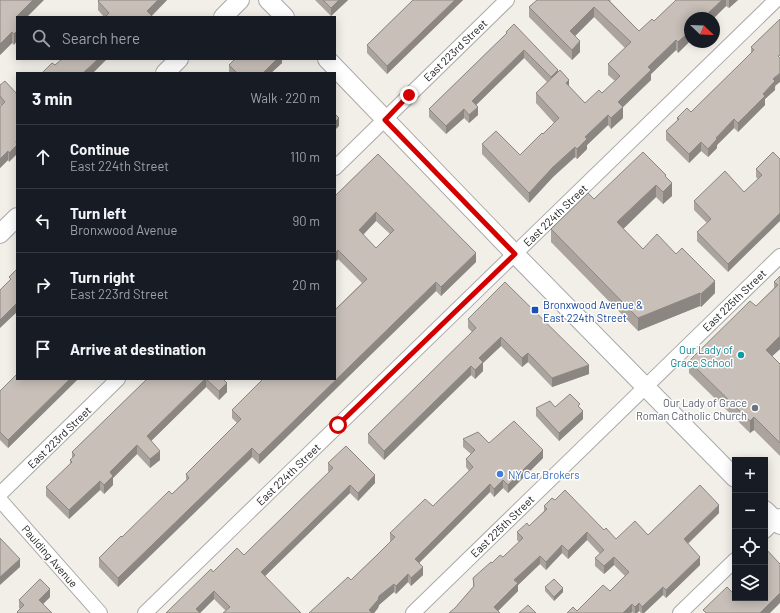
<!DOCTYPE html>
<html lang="en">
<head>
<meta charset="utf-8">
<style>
	:root { --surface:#171b24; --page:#242831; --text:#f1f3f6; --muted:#9ea1a6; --line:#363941 }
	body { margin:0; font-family:Barlow,sans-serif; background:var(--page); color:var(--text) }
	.controls { position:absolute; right:12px; bottom:12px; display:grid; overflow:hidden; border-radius:0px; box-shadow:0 2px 10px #0003 }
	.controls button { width:36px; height:36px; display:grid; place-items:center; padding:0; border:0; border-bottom:1px solid var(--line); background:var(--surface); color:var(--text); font:20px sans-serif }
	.compass { position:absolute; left:684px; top:12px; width:36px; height:36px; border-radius:50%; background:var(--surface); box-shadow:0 2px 10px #0003; rotate:113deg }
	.stop { position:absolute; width:12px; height:12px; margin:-9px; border:3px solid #d40000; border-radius:50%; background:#fff }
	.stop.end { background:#d40000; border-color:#fff; box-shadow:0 1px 4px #0008 }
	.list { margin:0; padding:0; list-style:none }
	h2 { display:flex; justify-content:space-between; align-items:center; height:52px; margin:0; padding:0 16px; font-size:17px }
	h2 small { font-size:13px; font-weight:400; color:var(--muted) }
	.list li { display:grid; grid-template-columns:26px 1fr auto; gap:12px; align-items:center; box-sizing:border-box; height:64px; padding:0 16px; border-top:1px solid var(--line) }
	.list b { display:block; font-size:15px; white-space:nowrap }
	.list p { margin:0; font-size:13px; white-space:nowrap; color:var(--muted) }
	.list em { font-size:13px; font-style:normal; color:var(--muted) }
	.icon { flex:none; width:22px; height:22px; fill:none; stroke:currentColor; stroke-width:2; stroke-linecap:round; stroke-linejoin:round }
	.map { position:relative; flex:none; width:780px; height:613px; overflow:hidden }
	.search { position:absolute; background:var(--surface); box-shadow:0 2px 10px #0003; left:16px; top:16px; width:320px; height:44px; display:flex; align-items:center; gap:10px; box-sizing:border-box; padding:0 14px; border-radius:0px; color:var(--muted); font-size:15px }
	.panel { position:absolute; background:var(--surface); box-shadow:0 2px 10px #0003; left:16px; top:72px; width:320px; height:308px; border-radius:0px }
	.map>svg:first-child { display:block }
</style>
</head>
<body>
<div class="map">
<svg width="780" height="613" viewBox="0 0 780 613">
	<rect width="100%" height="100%" fill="#f2efe9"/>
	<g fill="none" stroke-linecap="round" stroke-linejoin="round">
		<defs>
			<g id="minor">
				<path d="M335 168 507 0"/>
				<path d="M0 494 118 379"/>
				<path d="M0 500 100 613"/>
				<path d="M765 531 780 516"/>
				<path d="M145 613 776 0"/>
				<path d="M413 613 780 256"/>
				<path d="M680 613 735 560"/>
			</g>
			<g id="tertiary">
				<path d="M268 0 285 17"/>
				<path d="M223 17 240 0"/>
				<path d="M327 59 515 254 735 478"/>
				<path d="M165 73 179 59"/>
				<path d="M0 234 17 217"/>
				<path d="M765 510 780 525"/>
			</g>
		</defs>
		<use href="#minor" stroke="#a9a9a9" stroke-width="16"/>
		<use href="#tertiary" stroke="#a9a9a9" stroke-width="20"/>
		<use href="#minor" stroke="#fff" stroke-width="14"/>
		<use href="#tertiary" stroke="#fff" stroke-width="18"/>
	</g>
	<g fill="#aba49e" fill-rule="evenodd">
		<path d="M99 0H167L152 16 153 17H104L98 10V1Z"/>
		<path d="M315 0H348L331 16Z"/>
		<path d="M413 0H463L387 74 367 53V45Z"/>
		<path d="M537 0H611L610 1 639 31 654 21 676 0H738L729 8 726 6 678 53 676 50 651 74V80L623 107V118L611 129 608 125 587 145V149L577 159 575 157 553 177 529 203 482 154V144L520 155 554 123 536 103V93L547 82 524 58 476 105 478 115 469 123 464 118 446 134 429 117V109L506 34V32L558 72 569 87 585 103 602 93 615 81 608 75V64L625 48 594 17 575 36 580 52 572 60 529 17V7Z"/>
		<path d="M17 17 14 45 12 43 0 55Z"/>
		<path d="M780 19 775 90 765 99V105L738 132 734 128 717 145V148L708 157 701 151 689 163 666 140V131L677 121V118L691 112 741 63 751 53V47Z"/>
		<path d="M282 59V63L271 73H229V65Z"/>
		<path d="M0 85 17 94 9 162 8 160 0 168V107L1 106 0 105Z"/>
		<path d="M773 152 728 272 697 241V232L707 223 694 210V201L744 192 758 179 756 177V169Z"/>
		<path d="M378 154 476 262 441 296 436 291 259 464 252 457 118 587 99 567V558L172 494 186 480V474L237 423 232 418V410L362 283 338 259 335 262V196ZM376 221 390 234 376 248 363 235Z"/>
		<path d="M666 177 672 196 663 204 656 197 623 229 643 249 715 293 701 307 700 306 638 331 551 242V229Z"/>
		<path d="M780 276V349L772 356 780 364V456L754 430 750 433 689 373V361L756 306 774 288V282Z"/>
		<path d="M468 319 589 374 552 387 528 362 522 367 501 346 483 363V371L475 379 471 375 384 460 368 443V434L472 332 468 328Z"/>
		<path d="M17 379H78L8 448 0 440V391Z"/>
		<path d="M147 379H223L227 392 219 400 206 387 151 441 160 460 150 468 137 454 113 478V485L104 494 100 490 69 519 46 496V487L70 464V460L72 458V452Z"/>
		<path d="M580 407 583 419 559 441 536 416V408Z"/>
		<path d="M463 439 489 443 543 458 508 493 503 488 494 497 490 492 419 563 423 575 411 586 408 582 396 594 394 592 379 605 378 608 374 613H309L351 580 391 541H390V533L433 506 469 471 466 467V459L471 454 463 447Z"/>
		<path d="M328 463 375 483 358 501 350 493 265 576 226 611 214 599 200 613H166L213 572 244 555 329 472 328 471Z"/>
		<path d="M555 500 604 530 616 539 648 535 719 513 688 544 700 565 666 598 663 595 644 613H641L639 611 637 613H633L632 612 631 613H567L577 611 610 591 625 576 614 565 604 574 595 566V558L600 554 587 540 568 559 562 553 546 570 540 564 518 585V591L498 611 455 608 473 587V578L492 563 503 557 519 542 517 540V532L529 526 544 511V506Z"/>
		<path d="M545 587 563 592 554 601 545 591Z"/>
		<path d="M50 597 43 604 52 613H17V612L20 609 19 608V600Z"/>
	</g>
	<g fill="#8b8681">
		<path d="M33 0H44L27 17H17V26L16 17Z"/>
		<path d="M158 0H167L150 17 147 11Z"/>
		<path d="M339 0H348L331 16V8Z"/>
		<path d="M455 0H463L387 74V66Z"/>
		<path d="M722 0H726V6L714 18H703Z"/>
		<path d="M729 0H738L729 8Z"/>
		<path d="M594 7V17L570 41V31Z"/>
		<path d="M17 31V41L14 45V34Z"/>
		<path d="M690 31V41L678 53V42Z"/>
		<path d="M12 32V43L0 55V44Z"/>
		<path d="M676 40V50L651 74V80L623 107V118L611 129V118L618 102 648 67Z"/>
		<path d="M580 41V52L572 60V50Z"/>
		<path d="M524 50V58L472 109V101Z"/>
		<path d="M98 59H107L93 73H83Z"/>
		<path d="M277 59H282V63L271 73H263Z"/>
		<path d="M558 70V78L551 86V77Z"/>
		<path d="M780 73V82L775 86V90L765 99V105L738 132V123L763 94 773 79Z"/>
		<path d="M569 80V90L566 83Z"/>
		<path d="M478 107V115L469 123V115Z"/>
		<path d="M464 109V118L446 134V126Z"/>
		<path d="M608 115V125L587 145V149L577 159V149L585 137Z"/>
		<path d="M339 118V126L335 130V122Z"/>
		<path d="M734 119V128L717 145V148L708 157V149L716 138Z"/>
		<path d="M16 141H17V154L9 162V153Z"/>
		<path d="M701 142V151L689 163V154Z"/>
		<path d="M575 147V157L553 177 529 203V193L553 167Z"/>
		<path d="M8 151V160L0 168V159Z"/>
		<path d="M672 183V196L663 204V192Z"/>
		<path d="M656 185V197L617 235V222Z"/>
		<path d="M376 212V221L359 239V230Z"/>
		<path d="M780 213V221L728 272V264Z"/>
		<path d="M338 250V259L335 262V253Z"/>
		<path d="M476 253V262L441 296V287Z"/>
		<path d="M715 281V293L701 307V294Z"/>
		<path d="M436 282V291L259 464V455Z"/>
		<path d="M700 293V306L638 331V318Z"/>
		<path d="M17 303V312L0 328V320Z"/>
		<path d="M780 336V349L766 362V350Z"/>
		<path d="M501 337V346L483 363V371L475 379V370L479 358Z"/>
		<path d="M528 353V362L522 367V358Z"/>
		<path d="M589 365V374L552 387V378Z"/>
		<path d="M471 366V375L384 460V451Z"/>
		<path d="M70 379H78L8 448V440Z"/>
		<path d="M205 379H206V387L147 445V436Z"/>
		<path d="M227 383V392L219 400V391Z"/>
		<path d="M583 411V419L559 441V433Z"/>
		<path d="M754 417V430L750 433V421Z"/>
		<path d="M137 445V454L113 478V485L104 494V485L110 472Z"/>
		<path d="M252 448V457L118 587V578Z"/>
		<path d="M543 450V458L508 493V485Z"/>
		<path d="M160 451V460L150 468V459Z"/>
		<path d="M375 475V483L358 501V493Z"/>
		<path d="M503 480V488L494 497V489Z"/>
		<path d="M100 481V490L69 519V510Z"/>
		<path d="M490 484V492L415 567V559Z"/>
		<path d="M350 485V493L261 580V572Z"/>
		<path d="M719 505V513L684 547V539Z"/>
		<path d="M587 532V540L568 559V551Z"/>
		<path d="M562 545V553L546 570V562Z"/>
		<path d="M540 556V564L518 585V591L496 613 494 607 514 580Z"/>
		<path d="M614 557V565L604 574V566Z"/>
		<path d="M700 557V565L666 598V590Z"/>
		<path d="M20 559V567L0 585V577Z"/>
		<path d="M423 567V575L411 586V578Z"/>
		<path d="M408 574V582L396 594V586Z"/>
		<path d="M394 584V592L379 605 378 608 374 613H369V610L379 596Z"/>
		<path d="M663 587V595L644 613H642V607Z"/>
		<path d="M563 588V592L554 601V597Z"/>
		<path d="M50 589V597L39 608V600Z"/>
		<path d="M214 591V599L200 613 196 609Z"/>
		<path d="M780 593V603L770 613H760Z"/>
		<path d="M639 603V611L637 613H635V607Z"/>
		<path d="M632 604V612L631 613H623Z"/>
	</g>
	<g fill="#c7bfb8" stroke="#8b8681" fill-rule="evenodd">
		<path d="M0 0H33L16 17 17 19V31L14 34 12 32 0 44Z"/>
		<path d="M99 0H158L147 11 153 17H105L109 13 98 1Z"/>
		<path d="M323 0H339L331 8Z"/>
		<path d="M413 0H455L387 66 367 45Z"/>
		<path d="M537 0H608L639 31 652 19 654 21 676 0H722L703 18H690V31L678 42 676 40 648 67 651 70 618 102 623 107 611 118 608 115 585 137 587 139 577 149 575 147 553 167 529 193 482 144 496 131 520 155 542 133 543 134 559 118 536 93 560 70 569 80 566 83 585 103 599 90 602 93 620 76 608 64 631 42 594 7 570 31 580 41 572 50 529 7Z"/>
		<path d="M780 19V55L778 56 780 58V73L773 79 775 81 763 94 765 96 738 123 734 119 716 138 717 139 708 149 701 142 689 154 666 131 679 119 677 118 687 108 691 112 741 63 754 50 751 47Z"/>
		<path d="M514 24 558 70 551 77 524 50 472 101 478 107 469 115 464 109 446 126 429 109 507 33 506 32Z"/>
		<path d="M62 59H98L83 73H42L52 63 55 65Z"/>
		<path d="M235 59H277L263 73H237L229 65Z"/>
		<path d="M5 81 17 94V141H16L17 145 9 153 8 151 0 159V107L5 102 0 96V85Z"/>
		<path d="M335 114 339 118 335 122Z"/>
		<path d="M643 152 666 175 665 176 672 183 663 192 656 185 617 222 643 249 657 234 676 254 682 248 715 281 701 294 700 293 638 318 551 229 588 193 594 199Z"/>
		<path d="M773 152 780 159V213L728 264 697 232 711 219 694 201 725 171 744 192 762 175 756 169Z"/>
		<path d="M378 154 476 253 441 287 436 282 259 455 252 448 118 578 99 558 121 536 122 537 169 491 172 494 189 478 186 474 241 419 232 410 263 379H335V310L367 279 338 250 335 253V196ZM376 212 394 230 376 248 359 230Z"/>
		<path d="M17 269V303L0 320V290L11 279 9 277Z"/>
		<path d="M780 276V336L766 350 780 364V443L754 417 750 421 689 361 750 301 756 306 778 285 774 282Z"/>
		<path d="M505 282 589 365 552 378 528 353 522 358 501 337 479 358 483 362 475 370 471 366 384 451 368 434 476 328 468 319Z"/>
		<path d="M17 374V379H70L8 440 0 432V391Z"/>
		<path d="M147 379H205L147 436 160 451 150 459 137 445 110 472 113 476 104 485 100 481 69 510 46 487 72 462 70 460 75 455 72 452Z"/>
		<path d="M206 379H223L227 383 219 391Z"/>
		<path d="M570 394 580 404 578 406 583 411 559 433 536 408 550 401 555 407Z"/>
		<path d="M514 421 543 450 508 485 503 480 494 489 490 484 415 559 423 567 411 578 408 574 396 586 394 584 379 596 378 600 369 610 372 613H309L348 577 351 580 377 555 395 537 390 533 425 499 433 506 473 467 466 459 475 450 463 439 478 432 489 443Z"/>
		<path d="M346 446 375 475 358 493 350 485 261 572 301 613H223L230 607 214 591 196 609 200 613H166L211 569 213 572 237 548 244 555 333 468 328 463Z"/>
		<path d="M700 485 719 505 684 539 700 557 666 590 663 587 642 607 639 603 635 607 632 604 623 613H567L573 607 577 611 603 585 610 591 629 572 614 557 604 566 595 558 604 550 587 532 568 551 562 545 546 562 540 556 514 580 518 583 494 607 500 613H449L455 608 474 586 473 578 491 562 492 563 500 555 503 557 523 538 517 532 527 523 529 526 547 509 544 506 552 498 555 500 565 490 604 530 606 528 616 539 635 521 648 535Z"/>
		<path d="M0 538 20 559 0 577Z"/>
		<path d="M765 548 780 564V593L760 613H706L703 610 727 587 735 595V598H765Z"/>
		<path d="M40 579 50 589 39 600 52 613H18L17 612 24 605 19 600Z"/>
		<path d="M554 579 563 588 554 597 545 587Z"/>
		<path d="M528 605 536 613H519Z"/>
	</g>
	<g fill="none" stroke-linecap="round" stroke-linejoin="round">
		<path stroke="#d40000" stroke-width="5" d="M338 425 515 254 385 120 409 95"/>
	</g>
	<rect fill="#1a4fb4" stroke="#fff" stroke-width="1.5" x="531" y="306" width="8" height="8" rx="2"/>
	<circle fill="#0f9aa8" stroke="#fff" stroke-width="1.5" cx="741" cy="355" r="4"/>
	<circle fill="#6b7280" stroke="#fff" stroke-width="1.5" cx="755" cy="408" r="4"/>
	<circle fill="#3f7fe0" stroke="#fff" stroke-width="1.5" cx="500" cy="474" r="4"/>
	<g text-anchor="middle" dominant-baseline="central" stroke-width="3" stroke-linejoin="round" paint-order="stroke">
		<g font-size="11" fill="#222" stroke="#fff">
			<text transform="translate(455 50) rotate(-44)">East 223rd Street</text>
			<text transform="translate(555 215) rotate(-44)">East 224th Street</text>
			<text transform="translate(734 300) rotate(-44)">East 225th Street</text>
			<text transform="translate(59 437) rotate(-44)">East 223rd Street</text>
			<text transform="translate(288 474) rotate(-44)">East 224th Street</text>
			<text transform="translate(502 526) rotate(-44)">East 225th Street</text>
			<text transform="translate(50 556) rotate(49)">Paulding Avenue</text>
		</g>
		<g font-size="11" fill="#164399" stroke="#fff" text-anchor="start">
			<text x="543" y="304">Bronxwood Avenue &amp;<tspan x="543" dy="13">East 224th Street</tspan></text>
		</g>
		<g font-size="11" fill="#0d838f" stroke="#fff" text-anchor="end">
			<text x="733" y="349">Our Lady of<tspan x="733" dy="13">Grace School</tspan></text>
		</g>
		<g font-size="11" fill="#5b616d" stroke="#fff" text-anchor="end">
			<text x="747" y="402">Our Lady of Grace<tspan x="747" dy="13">Roman Catholic Church</tspan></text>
		</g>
		<g font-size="11" fill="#366cbe" stroke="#fff" text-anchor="start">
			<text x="508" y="474">NY Car Brokers</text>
		</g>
	</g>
</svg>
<div class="controls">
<button>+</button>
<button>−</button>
<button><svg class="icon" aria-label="locate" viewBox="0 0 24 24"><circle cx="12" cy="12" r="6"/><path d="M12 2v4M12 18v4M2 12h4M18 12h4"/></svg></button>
<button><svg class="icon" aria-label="layers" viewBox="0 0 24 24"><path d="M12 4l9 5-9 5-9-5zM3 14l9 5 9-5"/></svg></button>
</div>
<svg class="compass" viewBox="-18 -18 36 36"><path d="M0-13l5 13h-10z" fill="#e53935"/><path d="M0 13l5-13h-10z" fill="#9ea1a6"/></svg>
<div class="stop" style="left:338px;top:425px"></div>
<div class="stop end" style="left:409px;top:95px"></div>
<div class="search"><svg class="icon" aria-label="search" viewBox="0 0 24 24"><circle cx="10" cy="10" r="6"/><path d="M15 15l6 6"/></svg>Search here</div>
<section class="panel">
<h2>3 min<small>Walk · 220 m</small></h2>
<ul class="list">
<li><svg class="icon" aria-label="ahead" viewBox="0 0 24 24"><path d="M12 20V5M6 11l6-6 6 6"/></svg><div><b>Continue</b><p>East 224th Street</p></div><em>110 m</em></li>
<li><svg class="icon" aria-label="left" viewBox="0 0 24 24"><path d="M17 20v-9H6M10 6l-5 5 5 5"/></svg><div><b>Turn left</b><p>Bronxwood Avenue</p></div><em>90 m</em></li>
<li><svg class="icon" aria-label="right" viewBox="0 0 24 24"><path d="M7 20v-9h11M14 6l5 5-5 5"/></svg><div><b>Turn right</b><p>East 223rd Street</p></div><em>20 m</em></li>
<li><svg class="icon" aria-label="arrive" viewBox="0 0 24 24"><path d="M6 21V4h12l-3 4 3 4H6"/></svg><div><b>Arrive at destination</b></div></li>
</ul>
</section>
</div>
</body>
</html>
